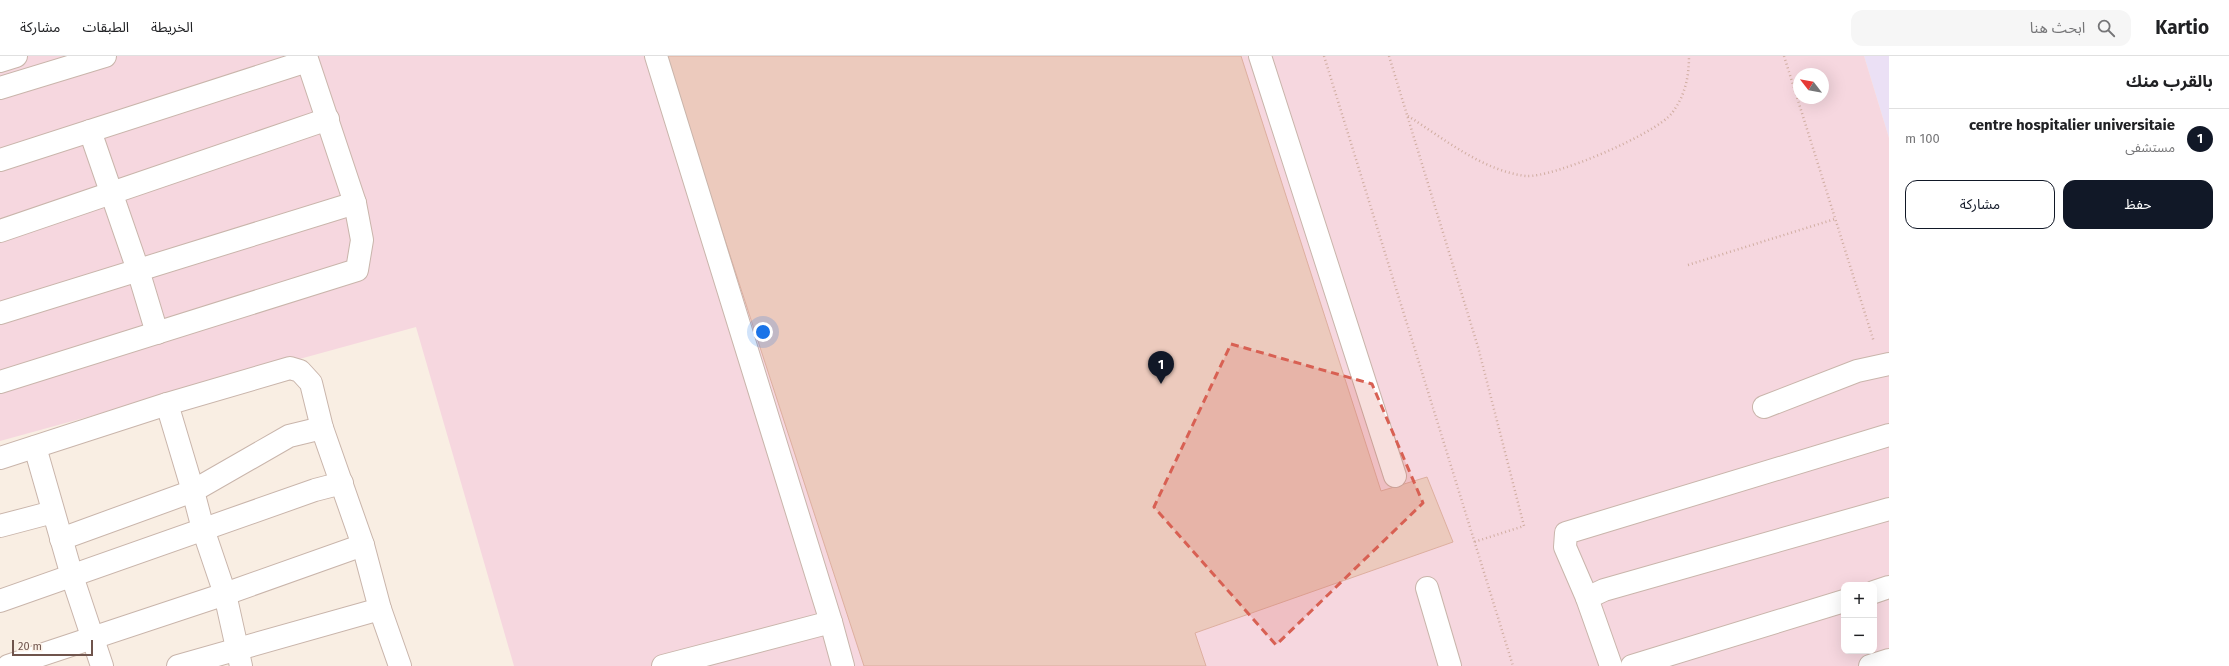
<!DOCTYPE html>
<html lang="ar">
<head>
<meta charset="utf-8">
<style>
	:root { --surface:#fff; --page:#f6f6f6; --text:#202124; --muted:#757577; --line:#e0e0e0; --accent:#111827 }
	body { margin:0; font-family:"Fira Sans","Noto Sans Arabic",sans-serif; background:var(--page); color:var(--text); direction:rtl }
	.controls { position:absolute; right:12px; bottom:12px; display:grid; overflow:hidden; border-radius:8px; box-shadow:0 4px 16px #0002 }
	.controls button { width:36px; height:36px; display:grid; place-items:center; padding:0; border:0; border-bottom:1px solid var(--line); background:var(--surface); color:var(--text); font:20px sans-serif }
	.compass { position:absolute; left:1793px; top:12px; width:36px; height:36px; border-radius:50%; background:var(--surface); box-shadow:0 4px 16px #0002; rotate:301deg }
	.scale { position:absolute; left:12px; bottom:10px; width:81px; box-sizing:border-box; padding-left:4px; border:2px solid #6f544c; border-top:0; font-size:11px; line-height:14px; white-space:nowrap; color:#6f544c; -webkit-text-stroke:3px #fdf2e8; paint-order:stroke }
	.you { position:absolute; left:763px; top:276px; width:14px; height:14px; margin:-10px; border:3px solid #fff; border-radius:50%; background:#1a73e8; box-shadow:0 0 0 6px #1a73e833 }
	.badge { display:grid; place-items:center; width:26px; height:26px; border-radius:50%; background:var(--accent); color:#fff; font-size:13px; font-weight:700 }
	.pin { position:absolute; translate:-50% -33px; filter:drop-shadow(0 1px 2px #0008) }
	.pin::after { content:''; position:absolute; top:21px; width:14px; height:12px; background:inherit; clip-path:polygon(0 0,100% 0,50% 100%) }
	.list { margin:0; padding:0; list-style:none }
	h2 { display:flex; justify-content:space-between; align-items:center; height:52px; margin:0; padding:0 16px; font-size:17px }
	h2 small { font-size:13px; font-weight:400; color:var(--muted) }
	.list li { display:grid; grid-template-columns:26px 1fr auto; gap:12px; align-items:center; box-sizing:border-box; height:60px; padding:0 16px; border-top:1px solid var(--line) }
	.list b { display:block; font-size:15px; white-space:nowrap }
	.list p { margin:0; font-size:13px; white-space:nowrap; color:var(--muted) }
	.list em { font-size:13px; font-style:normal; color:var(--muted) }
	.actions { display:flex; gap:8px; padding:12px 16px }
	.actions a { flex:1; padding:9px 0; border:1px solid var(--accent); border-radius:12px; text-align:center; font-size:14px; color:var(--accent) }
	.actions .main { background:var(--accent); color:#fff }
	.icon { flex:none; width:22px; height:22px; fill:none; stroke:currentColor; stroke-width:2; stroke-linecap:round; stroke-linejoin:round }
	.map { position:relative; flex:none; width:1889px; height:610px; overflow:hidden; direction:ltr }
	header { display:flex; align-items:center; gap:24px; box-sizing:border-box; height:56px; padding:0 20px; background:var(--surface); border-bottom:1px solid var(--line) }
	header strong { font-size:19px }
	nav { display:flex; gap:22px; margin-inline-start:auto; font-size:14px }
	.search { width:280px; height:36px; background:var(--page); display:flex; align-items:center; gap:10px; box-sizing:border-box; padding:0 14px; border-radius:12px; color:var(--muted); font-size:15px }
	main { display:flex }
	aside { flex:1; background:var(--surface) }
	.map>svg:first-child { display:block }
</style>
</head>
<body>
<header>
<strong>Kartio</strong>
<div class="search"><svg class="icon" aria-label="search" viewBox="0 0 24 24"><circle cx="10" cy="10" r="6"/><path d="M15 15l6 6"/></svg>ابحث هنا</div>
<nav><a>الخريطة</a><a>الطبقات</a><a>مشاركة</a></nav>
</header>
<main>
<aside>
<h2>بالقرب منك<small></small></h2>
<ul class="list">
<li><span class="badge">1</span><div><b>centre hospitalier universitaie</b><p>مستشفى</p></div><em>100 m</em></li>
</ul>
<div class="actions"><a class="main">حفظ</a><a>مشاركة</a></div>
</aside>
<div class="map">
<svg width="1889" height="610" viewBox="0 0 1889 610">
	<rect width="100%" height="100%" fill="#f9eee3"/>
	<path fill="#ebe0f5" d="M1864 0H1889V82Z"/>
	<path fill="#f6d7df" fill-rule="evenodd" d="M0 0H1864L1889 82V610H514L416 271 0 385ZM1799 18H1823V42H1799ZM1844 529H1874V595H1844Z"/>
	<path fill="#eccabd" stroke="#ddaf9f" d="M665 0H1241L1381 435 1427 421 1453 486 1195 577 1206 610H864Z"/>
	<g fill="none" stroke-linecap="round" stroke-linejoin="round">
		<defs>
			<g id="minor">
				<path d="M656 0 831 566 843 610"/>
				<path d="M1260 0 1395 420"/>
				<path d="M0 5 16 0"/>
				<path d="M0 32 105 0"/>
				<path d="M90 75 138 214 157 277"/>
				<path d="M0 104 307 5"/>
				<path d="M0 175 328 63"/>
				<path d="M0 257 355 147"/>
				<path d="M0 326 357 214 362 184 355 147 306 0"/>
				<path d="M167 348 193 435 203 473 225 538 241 610"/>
				<path d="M1764 351 1857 315 1889 308"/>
				<path d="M35 391 72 520 102 610"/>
				<path d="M0 402 167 348 290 312 300 315 311 327 322 372 363 489 380 553 400 610"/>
				<path d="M0 470 53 456"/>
				<path d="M61 483 193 435 289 380 322 372"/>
				<path d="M1427 532 1450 610"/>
				<path d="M1874 536 1889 531"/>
				<path d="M1587 542 1565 491 1566 477 1889 379"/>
				<path d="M0 545 315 434 342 427"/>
				<path d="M8 610 225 538 363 489"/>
				<path d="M178 610 380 553"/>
				<path d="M663 610 831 566"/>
				<path d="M1611 610 1587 542 1604 534 1889 453"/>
				<path d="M1632 610 1844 545"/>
				<path d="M1870 610 1889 604"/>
			</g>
		</defs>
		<use href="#minor" stroke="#c9b5ab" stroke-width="24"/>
		<g stroke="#d0ada1" stroke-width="2.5" stroke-dasharray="1 3" stroke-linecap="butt">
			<path d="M1324 0 1513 610"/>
			<path d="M1389 0 1478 291 1524 470 1474 486"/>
			<path d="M1784 0 1874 286"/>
			<path d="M1408 60C1443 82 1483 115 1526 120 1553 122 1656 78 1672 57 1685 40 1689 21 1689 0"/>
			<path d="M1688 209 1835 163"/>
		</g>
		<use href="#minor" stroke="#fff" stroke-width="22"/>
	</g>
	<path fill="#d86053" fill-opacity="0.2" stroke="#d86053" stroke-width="3" stroke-dasharray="8 5" stroke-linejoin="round" d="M1231 288 1372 328 1423 447 1276 589 1154 451Z"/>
</svg>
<div class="controls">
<button>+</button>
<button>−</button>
</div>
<svg class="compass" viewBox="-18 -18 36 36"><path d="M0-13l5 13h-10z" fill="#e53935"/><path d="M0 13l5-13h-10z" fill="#757577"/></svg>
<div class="scale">20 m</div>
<div class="you"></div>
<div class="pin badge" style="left:1161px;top:328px">1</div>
</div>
</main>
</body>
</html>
